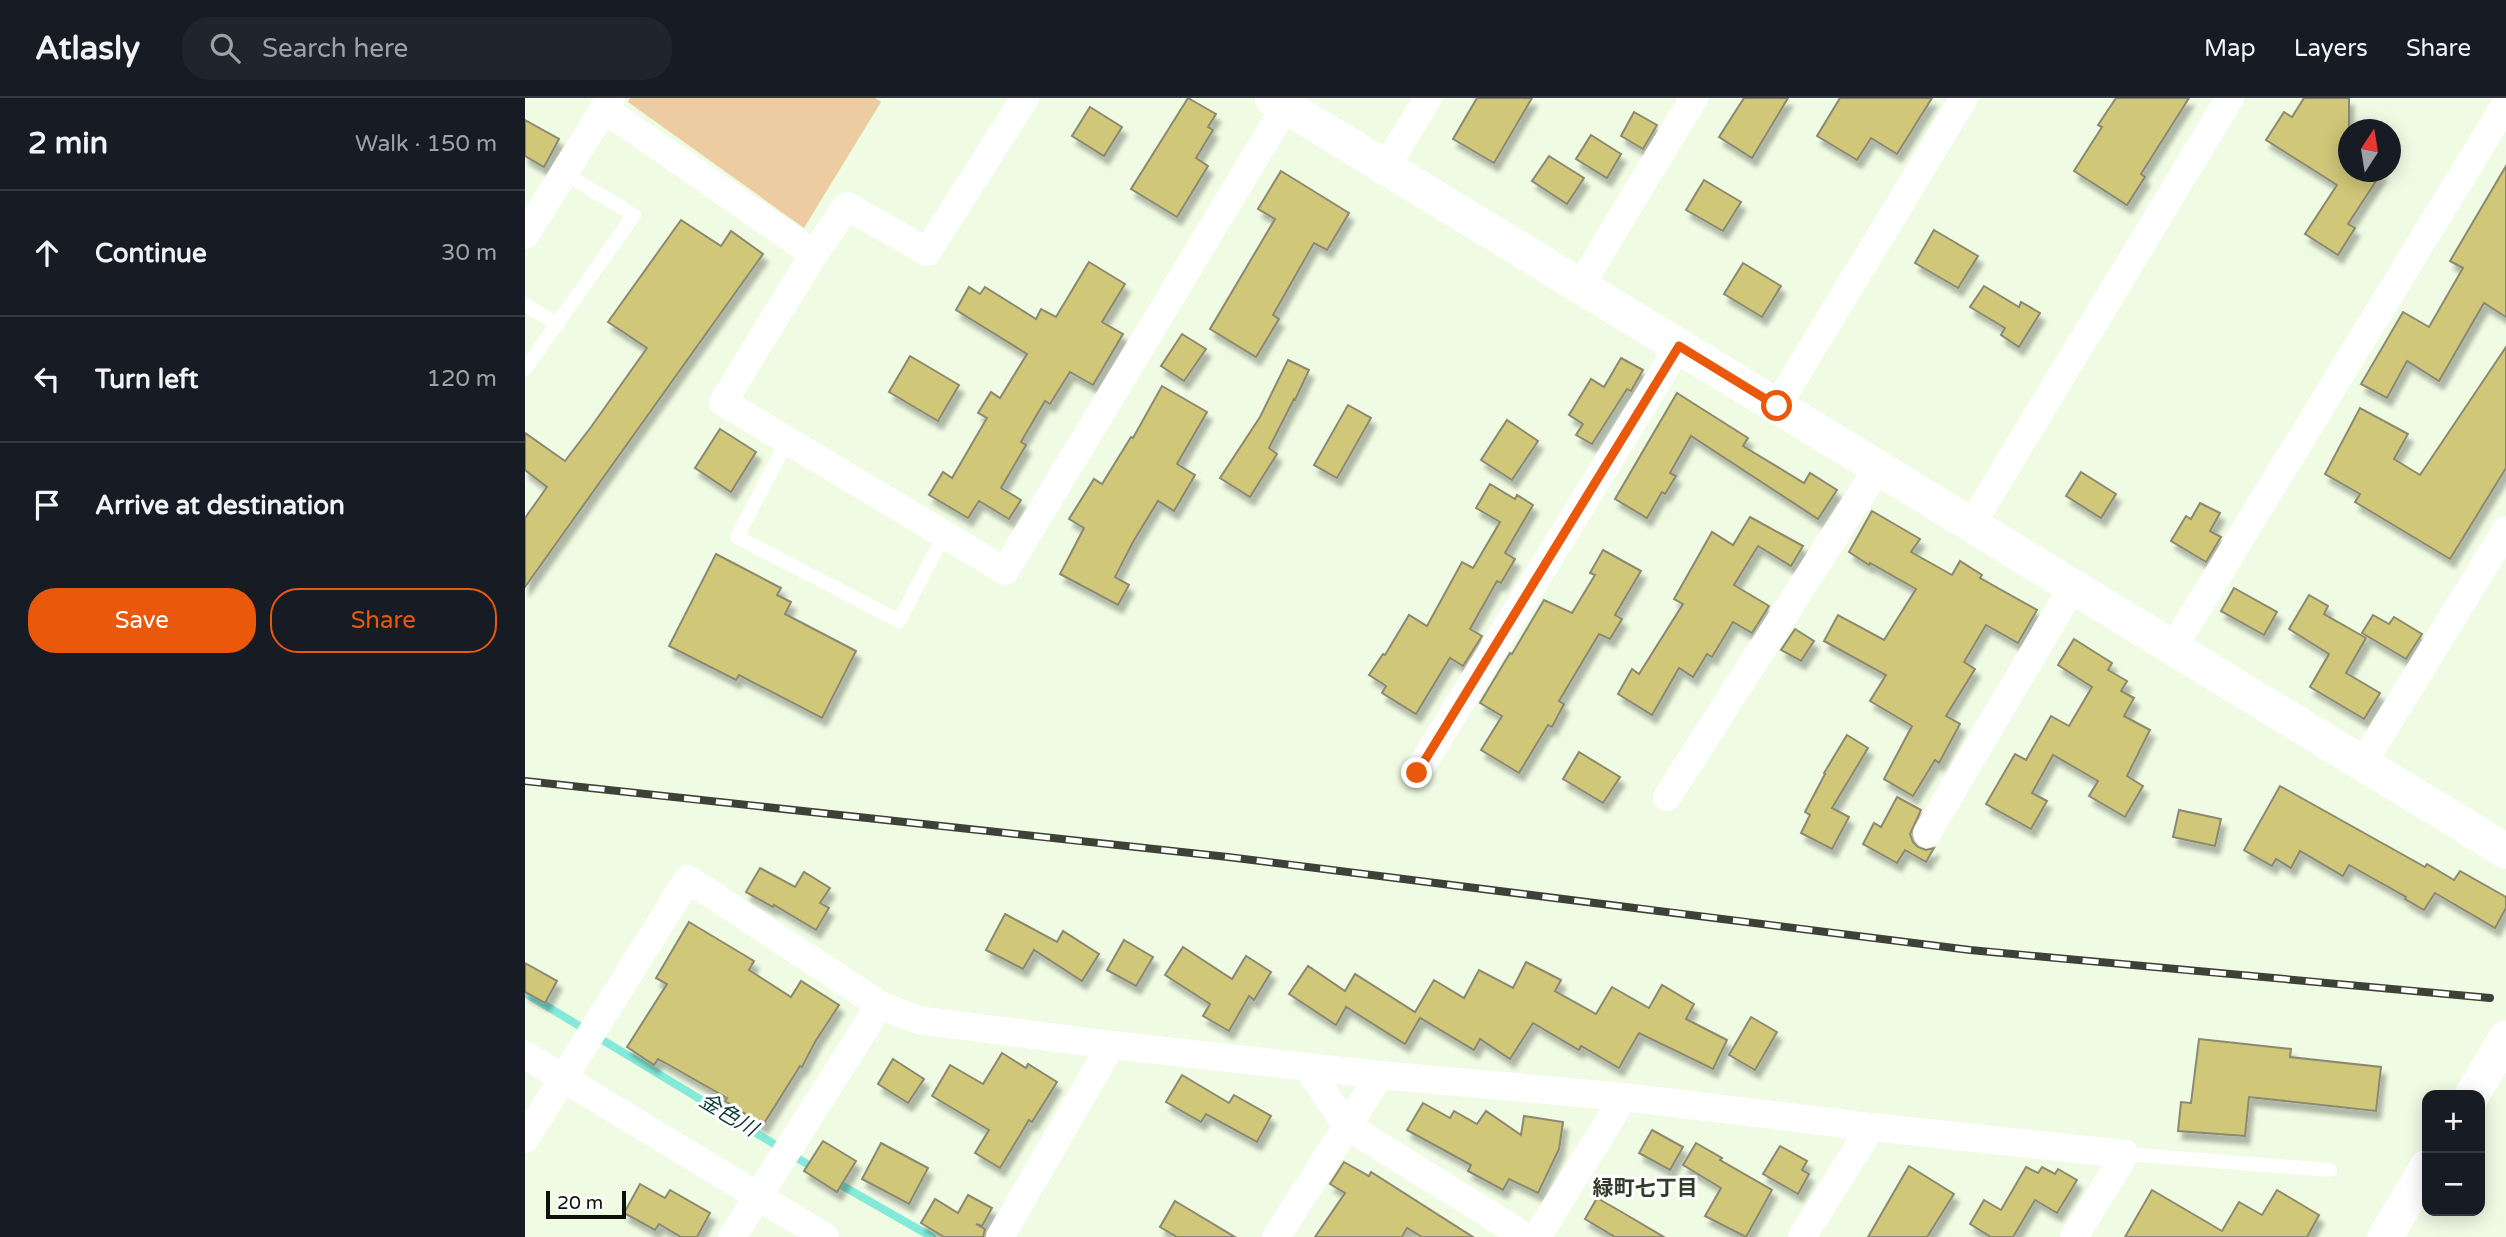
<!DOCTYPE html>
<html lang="en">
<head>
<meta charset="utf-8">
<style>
	:root { --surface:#171b24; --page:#20242c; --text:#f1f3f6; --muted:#9ea1a6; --line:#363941; --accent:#ea580c }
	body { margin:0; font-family:"Varela Round","Noto Sans JP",sans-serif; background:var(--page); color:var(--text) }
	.controls { position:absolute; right:21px; bottom:21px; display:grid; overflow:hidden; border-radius:14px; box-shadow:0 4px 18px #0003 }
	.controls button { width:63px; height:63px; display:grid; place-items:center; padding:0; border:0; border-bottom:2px solid var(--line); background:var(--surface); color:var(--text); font:35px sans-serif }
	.compass { position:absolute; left:1813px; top:21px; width:63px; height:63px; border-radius:50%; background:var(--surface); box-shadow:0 4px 18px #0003; rotate:12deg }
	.scale { position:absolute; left:21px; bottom:18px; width:80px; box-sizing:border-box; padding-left:7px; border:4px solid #0d1109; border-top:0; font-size:19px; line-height:24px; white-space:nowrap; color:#0d1109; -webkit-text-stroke:5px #fff; paint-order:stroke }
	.stop { position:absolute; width:21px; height:21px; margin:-16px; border:5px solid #ea580c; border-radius:50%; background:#fff }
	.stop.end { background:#ea580c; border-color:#fff; box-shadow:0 2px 7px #0008 }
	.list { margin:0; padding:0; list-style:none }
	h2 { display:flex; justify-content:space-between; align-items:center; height:91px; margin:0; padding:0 28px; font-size:30px }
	h2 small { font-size:23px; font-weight:400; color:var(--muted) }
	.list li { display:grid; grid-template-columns:46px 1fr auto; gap:21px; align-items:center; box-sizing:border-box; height:126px; padding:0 28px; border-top:2px solid var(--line) }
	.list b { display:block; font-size:26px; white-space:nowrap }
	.list em { font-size:23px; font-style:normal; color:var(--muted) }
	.actions { display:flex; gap:14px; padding:21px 28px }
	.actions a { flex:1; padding:16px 0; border:2px solid var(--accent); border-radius:28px; text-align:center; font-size:24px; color:var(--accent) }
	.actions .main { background:var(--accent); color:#fff }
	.icon { flex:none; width:38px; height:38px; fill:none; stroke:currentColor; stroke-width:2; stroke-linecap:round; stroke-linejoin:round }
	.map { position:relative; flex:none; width:1981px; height:1139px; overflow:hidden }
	header { display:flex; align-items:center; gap:42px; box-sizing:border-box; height:98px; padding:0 35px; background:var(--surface); border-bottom:2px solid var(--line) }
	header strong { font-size:33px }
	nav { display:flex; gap:38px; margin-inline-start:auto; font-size:24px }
	.search { width:490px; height:63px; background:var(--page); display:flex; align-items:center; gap:18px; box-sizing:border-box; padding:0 24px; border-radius:28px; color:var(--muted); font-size:26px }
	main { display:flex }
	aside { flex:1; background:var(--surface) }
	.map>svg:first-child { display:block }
</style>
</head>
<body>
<header>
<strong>Atlasly</strong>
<div class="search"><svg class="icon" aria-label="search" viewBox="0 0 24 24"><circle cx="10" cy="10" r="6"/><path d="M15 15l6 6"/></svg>Search here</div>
<nav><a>Map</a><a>Layers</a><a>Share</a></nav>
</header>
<main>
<aside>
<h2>2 min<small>Walk · 150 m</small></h2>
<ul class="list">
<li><svg class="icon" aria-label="ahead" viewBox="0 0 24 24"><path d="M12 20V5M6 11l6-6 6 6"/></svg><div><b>Continue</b></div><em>30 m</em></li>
<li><svg class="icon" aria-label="left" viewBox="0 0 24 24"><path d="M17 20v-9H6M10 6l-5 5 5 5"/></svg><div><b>Turn left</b></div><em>120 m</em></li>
<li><svg class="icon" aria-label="arrive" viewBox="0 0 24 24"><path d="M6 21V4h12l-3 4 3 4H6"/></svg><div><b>Arrive at destination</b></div></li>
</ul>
<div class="actions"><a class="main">Save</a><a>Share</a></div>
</aside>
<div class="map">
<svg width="1981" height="1139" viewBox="0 0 1981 1139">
	<defs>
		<filter id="shadow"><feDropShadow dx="4.5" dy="8" stdDeviation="2" flood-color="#0004"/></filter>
	</defs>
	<rect width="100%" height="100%" fill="#effbe3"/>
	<path fill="#eccca0" d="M105 0H350L356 4 279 130 103 4Z"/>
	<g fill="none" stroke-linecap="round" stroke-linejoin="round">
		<g stroke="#83ead9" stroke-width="8">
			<path d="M0 895 292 1072"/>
			<path d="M309 1083 407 1139"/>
		</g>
	</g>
	<g fill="#d0c778" stroke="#8c8972" stroke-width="2" filter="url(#shadow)">
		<path d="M663 0 691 16 683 29 688 32 671 60 683 68 652 119 606 91Z"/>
		<path d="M952 0H1007L969 65 928 41Z"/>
		<path d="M1219 0H1263L1227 60 1194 39Z"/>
		<path d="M1315 0H1407L1372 56 1346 40 1332 62 1292 38Z"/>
		<path d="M1591 0H1664L1616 76 1620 79 1602 107 1549 73 1577 29 1573 27Z"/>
		<path d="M1779 0H1824V74H1857L1823 126 1830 130 1813 157 1780 136 1812 87 1741 42 1759 14 1767 19Z"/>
		<path d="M565 9 597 29 579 58 547 38Z"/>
		<path d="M1109 14 1132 27 1118 51 1096 38Z"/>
		<path d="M0 22 34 41 19 69 0 58Z"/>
		<path d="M1066 37 1096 56 1082 80 1051 61Z"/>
		<path d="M1024 58 1059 80 1042 106 1007 83Z"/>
		<path d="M1981 68V219L1959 205 1914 283 1882 263 1862 300 1836 286 1878 214 1904 229 1938 170 1925 163Z"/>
		<path d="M756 73 824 115 802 152 789 145 748 217 754 221 731 259 685 231 750 121 733 111Z"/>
		<path d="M1179 82 1216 104 1198 133 1161 112Z"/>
		<path d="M156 122 196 148 206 133 238 156 0 489V420L22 389 0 372V335L40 363 66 329 122 250 83 224Z"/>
		<path d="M1409 132 1453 158 1433 190 1390 165Z"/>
		<path d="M564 164 600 186 577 224 598 236 568 287 545 274 525 306 520 303 496 344 501 347 476 390 496 402 484 421 454 403 443 420 404 397 418 374 427 380 462 320 453 315 466 294 475 300 502 256 431 212 444 189 455 196 460 189 511 221 516 211 531 219Z"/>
		<path d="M1218 165 1256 188 1237 219 1199 196Z"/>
		<path d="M1459 188 1494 209 1496 204 1515 215 1494 249 1476 237 1480 230 1445 209Z"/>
		<path d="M657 236 681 251 659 283 636 268Z"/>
		<path d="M1981 249V370L1925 461 1830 404 1835 396 1800 376 1835 310 1883 336 1869 361 1895 377Z"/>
		<path d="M385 258 434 287 413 323 364 294Z"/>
		<path d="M1096 260 1118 272 1106 293 1102 291 1067 346 1051 337 1058 326 1044 317 1066 281 1079 289Z"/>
		<path d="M763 262 784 272 770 302 769 301 744 350 752 356 725 399 695 380 735 319Z"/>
		<path d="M637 288 682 314 652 366 670 377 649 413 633 403 608 444 590 479 604 487 593 507 535 476 559 430 544 421 569 381 577 386 606 339 608 340Z"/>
		<path d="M1152 295 1223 340 1218 348 1279 385 1285 375 1312 392 1293 421 1166 338 1145 375 1151 378 1140 396 1137 394 1122 420 1090 401Z"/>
		<path d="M823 307 846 320 812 380 789 367Z"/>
		<path d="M982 322 1013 343 987 382 956 362Z"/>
		<path d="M195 331 231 354 206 394 170 370Z"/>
		<path d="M1556 374 1591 396 1576 420 1541 398Z"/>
		<path d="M965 386 990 401 992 397 1008 407 980 455 990 461 976 485 972 483 945 531 957 538 938 568 925 560 891 616 857 595 861 588 844 577 858 556 860 557 884 517 902 528 937 464 948 470 975 424 951 410Z"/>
		<path d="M1675 405 1695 415 1685 433 1696 439 1681 464 1646 443 1661 418 1666 421Z"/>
		<path d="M1347 413 1395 441 1386 454 1427 477 1435 463 1457 477 1455 480 1512 512 1493 545 1461 527 1439 564 1450 571 1421 618 1435 626 1414 665 1410 662 1388 698 1359 681 1387 628 1345 603 1361 577 1299 543 1313 517 1359 542 1391 491 1345 465 1344 467 1324 454Z"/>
		<path d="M1225 419 1278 448 1266 468 1233 448 1209 487 1244 508 1227 535 1208 524 1187 559 1182 556 1168 579 1154 570 1127 617 1093 596 1107 571 1114 576 1158 506 1149 501 1187 434 1208 447Z"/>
		<path d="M1078 452 1116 473 1090 517 1097 521 1085 541 1074 536 1034 603 1039 606 1027 629 1023 627 994 675 956 652 977 618 955 605 985 555 987 556 1019 502 1047 515 1070 477 1065 475Z"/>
		<path d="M191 456 256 490 252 497 266 504 260 516 331 553 297 620 214 577 211 582 144 548Z"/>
		<path d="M1709 490 1752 514 1739 537 1696 513Z"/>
		<path d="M1784 497 1803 508 1799 516 1841 540 1821 575 1855 595 1839 621 1785 589 1804 556 1764 531Z"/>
		<path d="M1848 517 1864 526 1869 519 1897 536 1881 561 1837 535Z"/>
		<path d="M1270 531 1289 543 1276 563 1256 552Z"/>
		<path d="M1549 541 1587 565 1583 572 1602 583 1596 593 1609 600 1599 618 1625 632 1602 678 1618 688 1600 719 1564 698 1573 683 1528 657 1507 695 1522 703 1506 731 1461 706 1490 656 1501 662 1526 618 1544 628 1567 589 1533 567Z"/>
		<path d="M1322 637 1343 650 1307 710 1324 719 1307 751 1276 735 1285 717 1280 714 1300 676 1299 675Z"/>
		<path d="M1054 654 1095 679 1078 705 1038 681Z"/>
		<path d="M1755 688 1900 769 1902 766 1929 782 1935 773 1981 799V810L1970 830 1910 795 1899 812 1880 801 1881 799 1824 767 1818 778 1775 753 1766 770 1751 761 1747 768 1719 752Z"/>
		<path d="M1372 699 1396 712 1385 736 1388 744 1393 749 1401 752 1409 750 1401 764 1380 752 1372 765 1338 746 1349 725 1356 729Z"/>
		<path d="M1654 712 1696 721 1690 748 1648 739Z"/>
		<path d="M235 770 270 789 279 774 305 790 295 805 304 810 291 832 249 807 248 809 221 794Z"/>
		<path d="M480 816 532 844 538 833 574 856 557 883 509 852 498 871 461 852Z"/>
		<path d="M164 824 229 863 224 872 266 899 276 883 314 907 290 944 277 969 275 968 238 1027 200 1003 202 1000 144 967 133 961 129 967 102 949 142 886 131 880Z"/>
		<path d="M599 842 628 859 611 888 582 872Z"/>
		<path d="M658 849 707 881 721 858 746 874 729 902 724 898 704 933 678 918 685 906 640 877Z"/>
		<path d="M1001 864 1036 882 1030 893 1071 916 1087 889 1124 910 1137 887 1169 906 1161 921 1202 942 1188 971 1114 935 1094 970 1056 948 1054 952 1008 925 985 961 955 941 949 952 895 920 880 946 821 909 811 927 764 896 783 868 820 893 830 876 890 914 909 882 939 900 954 872 988 890Z"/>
		<path d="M0 865 32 883 20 905 0 894Z"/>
		<path d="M1226 919 1252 934 1230 972 1204 957Z"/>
		<path d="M1674 941 1766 951 1765 959 1856 969 1851 1013 1724 999 1720 1038 1653 1033 1656 1004 1666 1005Z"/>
		<path d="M477 955 501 970 503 966 532 984 507 1024 504 1022 475 1070 450 1055 464 1032 407 998 425 967 458 986Z"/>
		<path d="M368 961 399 981 383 1005 353 986Z"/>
		<path d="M657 977 704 1005 709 997 746 1018 732 1044 681 1016 676 1024 641 1004Z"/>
		<path d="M898 1005 925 1020 929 1013 952 1026 961 1013 996 1037 999 1018 1038 1024 1034 1051 1013 1095 984 1081 978 1092 943 1073 946 1067 882 1032Z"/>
		<path d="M1127 1032 1158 1049 1145 1072 1114 1055Z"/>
		<path d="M298 1043 331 1063 312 1094 279 1073Z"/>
		<path d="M356 1045 403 1070 384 1106 337 1081Z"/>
		<path d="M1171 1045 1197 1060 1195 1062 1247 1092 1221 1139 1180 1118 1196 1090 1158 1067Z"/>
		<path d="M1255 1048 1282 1063 1277 1072 1284 1076 1273 1096 1238 1076Z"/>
		<path d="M819 1064 844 1078 846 1074 948 1139H897L882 1130 877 1139H790L820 1095 805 1086Z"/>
		<path d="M1384 1068 1429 1096 1402 1139H1343Z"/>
		<path d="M1501 1069 1513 1075 1517 1069 1530 1076 1533 1071 1552 1082 1532 1115 1510 1102 1488 1139H1466L1445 1126 1459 1102 1476 1112Z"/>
		<path d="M115 1086 140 1100 145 1092 185 1115 172 1139H156L134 1126 130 1132 99 1115Z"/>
		<path d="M1627 1092 1697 1133 1714 1104 1737 1117 1752 1092 1794 1117 1782 1139H1600Z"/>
		<path d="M443 1097 467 1110 457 1128 451 1126 460 1131 458 1139H419L396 1125 410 1101 433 1115Z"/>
		<path d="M1072 1100 1095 1113 1139 1139H1090L1060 1121Z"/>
		<path d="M650 1103 710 1139H652L635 1129Z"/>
	</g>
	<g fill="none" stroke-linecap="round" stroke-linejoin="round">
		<g stroke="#fff" stroke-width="14">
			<path d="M0 207 33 226"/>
			<path d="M0 271 109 117 39 75"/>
			<path d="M262 343 212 439 374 523 419 437"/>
			<path d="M1600 1056 1805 1072"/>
		</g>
		<g stroke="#fff" stroke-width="28">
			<path d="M79 11 289 156 198 304 480 473 761 8"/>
			<path d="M861 69 903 0"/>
			<path d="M0 137 86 0"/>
			<path d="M289 156 322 108 402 154 500 0"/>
			<path d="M1055 188 1169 0"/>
			<path d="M1252 308 1439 0"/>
			<path d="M1446 427 1705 0"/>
			<path d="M1648 550 1981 6"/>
			<path d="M1838 665 1981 432"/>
			<path d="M892 675 1154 248"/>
			<path d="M1142 699 1353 370"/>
			<path d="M1402 735 1548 488"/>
			<path d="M0 957 300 1139"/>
			<path d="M782 969 822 1028 1001 1139"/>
			<path d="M0 1041 163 781 355 907 393 922 586 947 855 977 1099 999 1346 1029 1600 1056 1549 1139"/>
			<path d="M207 1139 355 907"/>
			<path d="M475 1139 586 947"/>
			<path d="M751 1139 855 977"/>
			<path d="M1012 1139 1099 999"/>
			<path d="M1277 1139 1346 1029"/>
		</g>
		<g stroke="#fff" stroke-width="35">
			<path d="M747 0 1981 753"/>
			<path d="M1947 997 1981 940"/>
			<path d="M1860 1139 1902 1069"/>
		</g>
		<defs>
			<path id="rail" d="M0 683 703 759 1445 852 1965 900"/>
		</defs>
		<use href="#rail" stroke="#3d4237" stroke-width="8"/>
		<use href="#rail" stroke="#fff" stroke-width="5" stroke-dasharray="16" stroke-linecap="butt"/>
	</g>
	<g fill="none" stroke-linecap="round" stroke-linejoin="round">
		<path stroke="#ea580c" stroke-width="9" d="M892 675 1154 248 1252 308"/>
	</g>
	<g text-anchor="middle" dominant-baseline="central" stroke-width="6" stroke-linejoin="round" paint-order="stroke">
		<g font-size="21" font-style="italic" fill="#073a33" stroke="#fff">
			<text transform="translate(203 1017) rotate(31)">金色川</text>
		</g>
		<g font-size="21" font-weight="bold" fill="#323b29" stroke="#fff">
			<text x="1120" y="1090">緑町七丁目</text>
		</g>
	</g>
</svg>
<div class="controls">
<button>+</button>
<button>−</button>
</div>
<svg class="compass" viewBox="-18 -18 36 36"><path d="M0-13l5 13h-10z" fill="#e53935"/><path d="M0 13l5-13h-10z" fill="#9ea1a6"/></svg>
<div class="scale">20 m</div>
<div class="stop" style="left:1252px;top:308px"></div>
<div class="stop end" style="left:892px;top:675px"></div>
</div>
</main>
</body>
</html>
